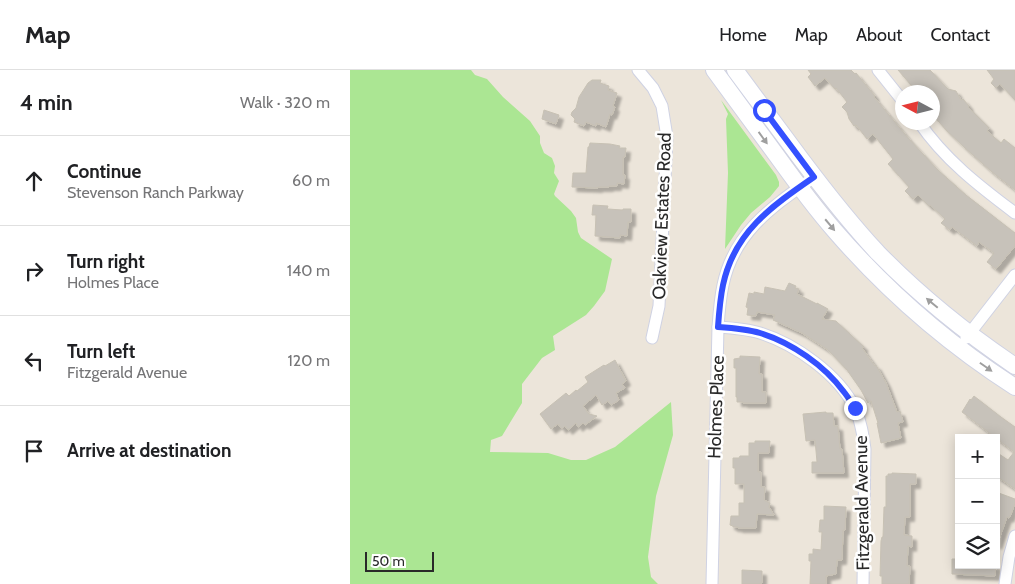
<!DOCTYPE html>
<html lang="en">
<head>
<meta charset="utf-8">
<style>
	:root { --surface:#fff; --page:#f2f2f2; --text:#202124; --muted:#757577; --line:#e0e0e0 }
	body { margin:0; font-family:Cabin,sans-serif; background:var(--page); color:var(--text) }
	.controls { position:absolute; right:15px; bottom:15px; display:grid; overflow:hidden; border-radius:0px; box-shadow:0 2px 12px #0003 }
	.controls button { width:45px; height:45px; display:grid; place-items:center; padding:0; border:0; border-bottom:1px solid var(--line); background:var(--surface); color:var(--text); font:25px sans-serif }
	.compass { position:absolute; left:545px; top:15px; width:45px; height:45px; border-radius:50%; background:var(--surface); box-shadow:0 2px 12px #0003; rotate:277deg }
	.scale { position:absolute; left:15px; bottom:12px; width:69px; box-sizing:border-box; padding-left:5px; border:2px solid #292929; border-top:0; font-size:14px; line-height:18px; white-space:nowrap; color:#292929; -webkit-text-stroke:4px #fff; paint-order:stroke }
	.stop { position:absolute; width:15px; height:15px; margin:-11px; border:4px solid #3450ff; border-radius:50%; background:#fff }
	.stop.end { background:#3450ff; border-color:#fff; box-shadow:0 1px 5px #0008 }
	.list { margin:0; padding:0; list-style:none }
	h2 { display:flex; justify-content:space-between; align-items:center; height:65px; margin:0; padding:0 20px; font-size:21px }
	h2 small { font-size:16px; font-weight:400; color:var(--muted) }
	.list li { display:grid; grid-template-columns:32px 1fr auto; gap:15px; align-items:center; box-sizing:border-box; height:90px; padding:0 20px; border-top:1px solid var(--line) }
	.list b { display:block; font-size:19px; white-space:nowrap }
	.list p { margin:0; font-size:16px; white-space:nowrap; color:var(--muted) }
	.list em { font-size:16px; font-style:normal; color:var(--muted) }
	.icon { flex:none; width:28px; height:28px; fill:none; stroke:currentColor; stroke-width:2; stroke-linecap:round; stroke-linejoin:round }
	.map { position:relative; flex:none; width:665px; height:514px; overflow:hidden }
	header { display:flex; align-items:center; gap:30px; box-sizing:border-box; height:70px; padding:0 25px; background:var(--surface); border-bottom:1px solid var(--line) }
	header strong { font-size:24px }
	nav { display:flex; gap:28px; margin-inline-start:auto; font-size:18px }
	main { display:flex }
	aside { flex:1; background:var(--surface) }
	.map>svg:first-child { display:block }
</style>
</head>
<body>
<header>
<strong>Map</strong>
<nav><a>Home</a><a>Map</a><a>About</a><a>Contact</a></nav>
</header>
<main>
<aside>
<h2>4 min<small>Walk · 320 m</small></h2>
<ul class="list">
<li><svg class="icon" aria-label="ahead" viewBox="0 0 24 24"><path d="M12 20V5M6 11l6-6 6 6"/></svg><div><b>Continue</b><p>Stevenson Ranch Parkway</p></div><em>60 m</em></li>
<li><svg class="icon" aria-label="right" viewBox="0 0 24 24"><path d="M7 20v-9h11M14 6l5 5-5 5"/></svg><div><b>Turn right</b><p>Holmes Place</p></div><em>140 m</em></li>
<li><svg class="icon" aria-label="left" viewBox="0 0 24 24"><path d="M17 20v-9H6M10 6l-5 5 5 5"/></svg><div><b>Turn left</b><p>Fitzgerald Avenue</p></div><em>120 m</em></li>
<li><svg class="icon" aria-label="arrive" viewBox="0 0 24 24"><path d="M6 21V4h12l-3 4 3 4H6"/></svg><div><b>Arrive at destination</b></div></li>
</ul>
</aside>
<div class="map">
<svg width="665" height="514" viewBox="0 0 665 514">
	<defs>
		<filter id="shadow"><feDropShadow dx="4.5" dy="4.5" stdDeviation="1" flood-color="#0004"/></filter>
	</defs>
	<rect width="100%" height="100%" fill="#ece5da"/>
	<g fill="#abe693">
		<path d="M0 0H121L125 5 137 9 153 27 180 51 190 66V73L194 83 202 88 205 96 204 103 209 111 204 124 205 126 221 141 226 148 228 162 231 168 262 189 255 221 244 236 236 245 203 266 205 280 192 288 172 314V333L152 366 141 370 140 382 198 383 221 390H236L265 377 321 332 323 365 306 426 298 487 301 507 308 514H0Z"/>
		<path d="M371 30 426 105 429 112V116L420 127 401 143 391 155 375 179 378 103 376 49 378 44Z"/>
	</g>
	<g fill="#c7c2ba" stroke="#c7c1b4" filter="url(#shadow)">
		<path d="M458 0H501L505 4 506 3 525 26 524 27 560 70 588 100 616 125 665 163V176L646 199 637 192 644 183 629 172 627 176 602 157 600 160 591 153 595 149 580 135 579 136 568 125 563 129 555 121 559 117 538 94 543 89 523 64 517 69 506 55 504 56 499 49 497 42 492 37 497 32 486 18 485 19 475 8 465 16 458 7 461 4Z"/>
		<path d="M548 0H580L598 19 606 21 611 30 613 29 619 36 618 37 639 58 637 61 651 73 654 69 665 78V120L642 102 615 78 596 60 582 44V37L587 34 586 32 588 30 582 25V22H567Z"/>
		<path d="M637 0H665V30L650 14 646 18 641 13 644 9Z"/>
		<path d="M242 10H251L250 13 259 16 258 20 267 23 263 36 265 37 262 45 260 44 256 57 246 53V56L236 52 234 56 224 52 225 49 221 45 222 42 226 38 229 27 238 13Z"/>
		<path d="M194 40 209 45 206 54 192 49Z"/>
		<path d="M240 73 260 74 270 76 269 78H276L275 87H273V105H275L274 114 267 113V116H259V117H248V118L222 117 223 103H236L238 77H239Z"/>
		<path d="M243 135 258 136 257 139 273 140V139H281V152H278L277 166 270 165V168L245 166 246 145H242Z"/>
		<path d="M439 213 446 216 445 218 449 219 447 224 467 234V233L478 239 472 249 486 251 514 277 512 278 525 296 526 295 536 313 547 342 550 341 553 352 548 353 551 368 531 373 527 353H528L521 331 518 333 511 320 497 300 478 280 452 263 423 250 425 245 407 242 406 246 397 245 398 238 396 237 399 223 404 224V222L414 224 415 217 435 221Z"/>
		<path d="M390 286 410 287 409 304H412V322H416V333H393V332H387V327H386V298H384V289L390 288Z"/>
		<path d="M265 290 276 311 272 314 275 318 266 323 269 330 261 335 258 331 252 335 246 325 233 336 239 344 247 346 235 355 233 353 228 357 226 353 218 360 215 356 212 359 208 354 201 359 190 344 216 323 219 326 226 320 227 321 238 312 235 307 254 295 255 296Z"/>
		<path d="M624 326 651 347 665 357V419L646 406V382L658 390 664 382 612 342 620 329 621 330Z"/>
		<path d="M476 342V343H483L484 356H488L490 379H492L494 403H462V392H467L465 370 456 371 453 344Z"/>
		<path d="M405 371H420L419 383H408V402H411V417H415L414 430 420 433 419 437 424 445 407 444 406 458H388V457H383V456L380 455 381 446H389V433H394V414H385V398H383V388H389L390 386H399V373H405Z"/>
		<path d="M542 403 566 404V414H560V447H555L554 465 562 466V477L558 476 557 496H560L559 514H532V506H530L531 471 532 467H533L534 437H536V406H538V404H542Z"/>
		<path d="M646 422 665 429V433L661 444 659 448 657 447 647 475 646 474Z"/>
		<path d="M474 436 496 437 495 460H493L492 490H487L486 504 476 506V514H460L461 491H459V484H463V479L471 480 472 462H469L470 450H474Z"/>
		<path d="M602 489H609V495H646L645 506 602 504Z"/>
		<path d="M392 500 412 501V513H410V514H392Z"/>
	</g>
	<g fill="none" stroke-linecap="round" stroke-linejoin="round">
		<defs>
			<g id="minor">
				<path d="M288 0 303 18 312 36 317 67 309 236 302 268"/>
				<path d="M528 0 552 30"/>
				<path d="M569 52C594 89 629 116 665 143"/>
				<path d="M368 257C383 258 397 259 410 263 445 274 488 304 505 338 511 351 513 365 515 379L513 514"/>
				<path d="M616 268 665 205"/>
				<path d="M362 514 368 257C369 243 370 229 373 215 384 162 422 137 464 107"/>
				<path d="M655 514 659 487 665 466"/>
			</g>
			<g id="secondary">
				<path d="M364 0C385 29 406 57 427 86 445 111 464 137 485 161 537 221 598 274 665 317"/>
				<path d="M385 0C407 30 429 59 451 89 475 121 500 153 528 183 569 225 616 263 665 296"/>
			</g>
		</defs>
		<use href="#minor" stroke="#cfd2e3" stroke-width="13"/>
		<use href="#secondary" stroke="#cfd2e3" stroke-width="18"/>
		<use href="#minor" stroke="#fff" stroke-width="11"/>
		<use href="#secondary" stroke="#fff" stroke-width="16"/>
	</g>
	<defs><path id="oneway-solid" d="M-6-.8H1V-3.2L6.5 0L1 3.2V.8H-6Z" transform="scale(1.25)"/></defs>
	<g fill="#9f9f9f">
		<use href="#oneway-solid" transform="translate(413 68) rotate(54)"/>
		<use href="#oneway-solid" transform="translate(480 155) rotate(50)"/>
		<use href="#oneway-solid" transform="translate(582 233) rotate(-140)"/>
		<use href="#oneway-solid" transform="translate(636 297) rotate(35)"/>
	</g>
	<g fill="none" stroke-linecap="round" stroke-linejoin="round">
		<path stroke="#3450ff" stroke-width="6" d="M414 40 464 107C422 136 384 162 373 215 370 229 369 243 368 257 383 258 397 259 410 263 442 273 474 295 494 322 498 327 501 332 505 338"/>
	</g>
	<g text-anchor="middle" dominant-baseline="central" stroke-width="5" stroke-linejoin="round" paint-order="stroke">
		<g font-size="18" fill="#292929" stroke="#fff">
			<text transform="translate(312 146) rotate(-88)">Oakview Estates Road</text>
			<text transform="translate(366 337) rotate(-88)">Holmes Place</text>
			<text transform="translate(512 433) rotate(-91)">Fitzgerald Avenue</text>
		</g>
	</g>
</svg>
<div class="controls">
<button>+</button>
<button>−</button>
<button><svg class="icon" aria-label="layers" viewBox="0 0 24 24"><path d="M12 4l9 5-9 5-9-5zM3 14l9 5 9-5"/></svg></button>
</div>
<svg class="compass" viewBox="-18 -18 36 36"><path d="M0-13l5 13h-10z" fill="#e53935"/><path d="M0 13l5-13h-10z" fill="#757577"/></svg>
<div class="scale">50 m</div>
<div class="stop" style="left:414px;top:40px"></div>
<div class="stop end" style="left:505px;top:338px"></div>
</div>
</main>
</body>
</html>
